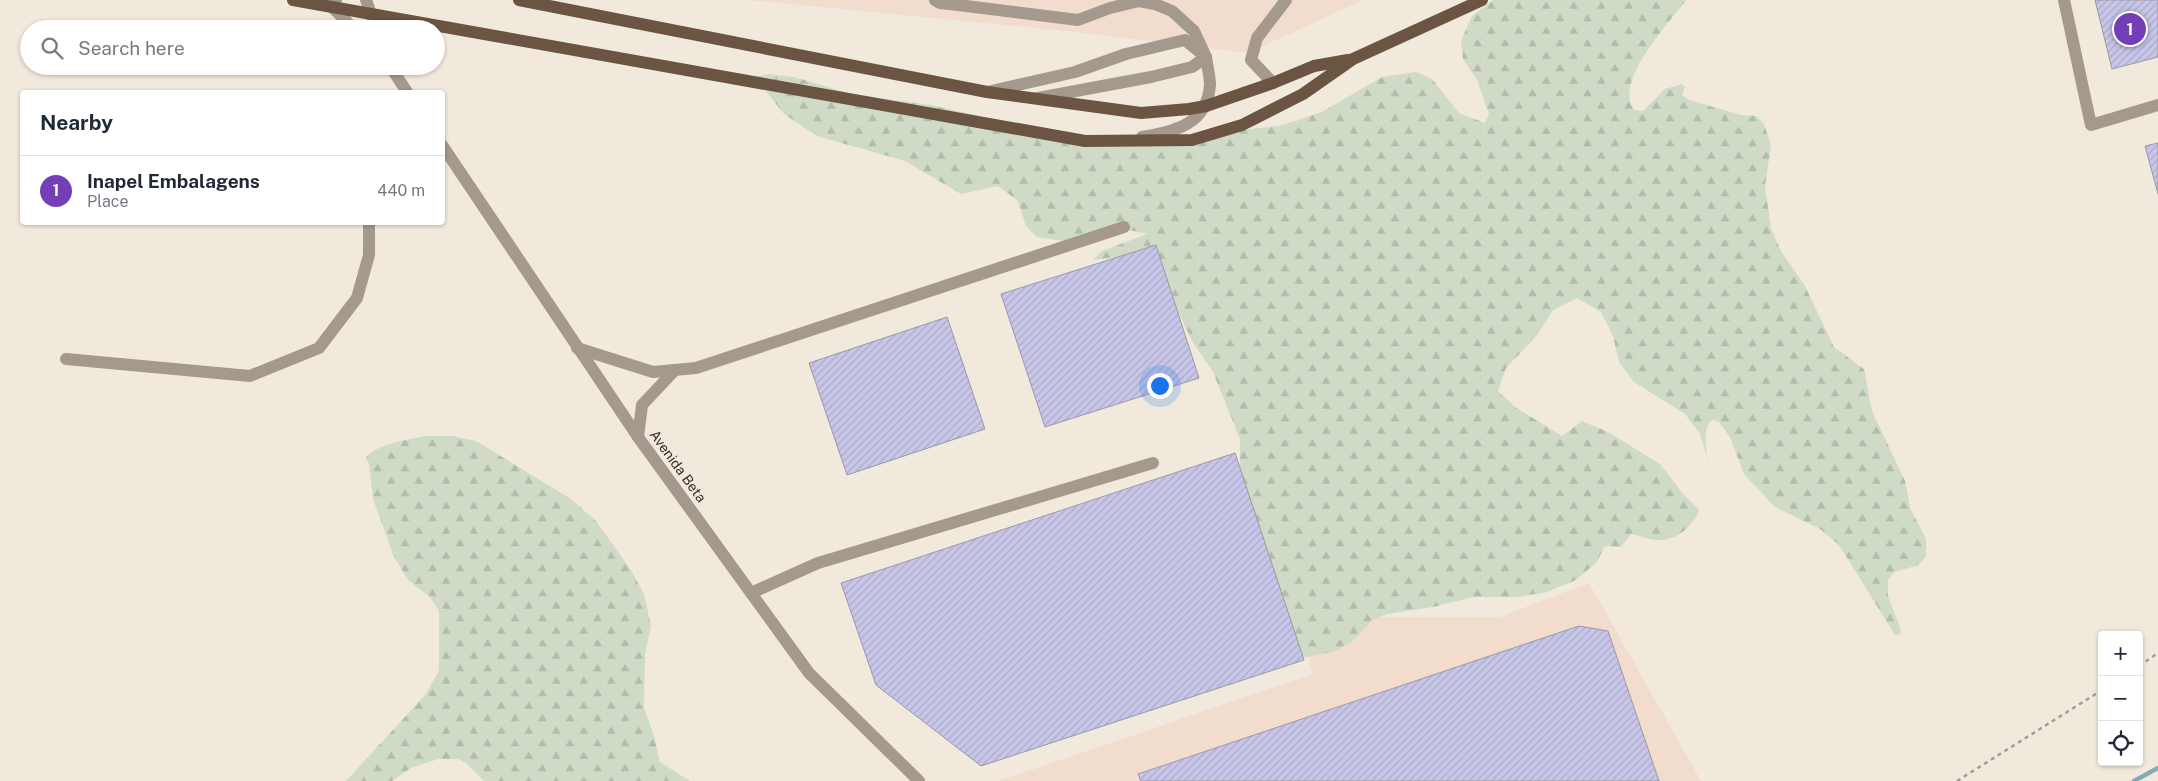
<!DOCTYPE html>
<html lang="en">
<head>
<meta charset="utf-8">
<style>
	:root { --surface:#fff; --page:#f2f2f3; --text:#1f2937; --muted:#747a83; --line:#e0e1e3; --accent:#743fb6 }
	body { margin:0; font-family:"Public Sans",sans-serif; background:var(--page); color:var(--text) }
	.controls { position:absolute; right:15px; bottom:15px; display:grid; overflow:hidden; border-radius:5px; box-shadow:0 1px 4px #0004 }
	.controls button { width:45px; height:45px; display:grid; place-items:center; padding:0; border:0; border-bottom:1px solid var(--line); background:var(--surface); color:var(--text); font:25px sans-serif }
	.you { position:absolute; left:1159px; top:385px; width:18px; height:18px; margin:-12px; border:4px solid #fff; border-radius:50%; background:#1a73e8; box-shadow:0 0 0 8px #1a73e833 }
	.badge { display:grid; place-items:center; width:32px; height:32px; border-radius:50%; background:var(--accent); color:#fff; font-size:16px; font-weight:700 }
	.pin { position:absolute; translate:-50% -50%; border:2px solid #fff; box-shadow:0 1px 5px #0006 }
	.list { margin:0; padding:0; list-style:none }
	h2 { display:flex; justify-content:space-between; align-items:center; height:65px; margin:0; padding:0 20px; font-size:21px }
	h2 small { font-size:16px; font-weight:400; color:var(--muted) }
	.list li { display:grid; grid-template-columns:32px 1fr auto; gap:15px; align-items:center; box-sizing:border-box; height:70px; padding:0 20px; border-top:1px solid var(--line) }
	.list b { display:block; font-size:19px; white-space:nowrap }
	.list p { margin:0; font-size:16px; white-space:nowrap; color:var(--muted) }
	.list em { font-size:16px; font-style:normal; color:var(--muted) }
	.icon { flex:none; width:28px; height:28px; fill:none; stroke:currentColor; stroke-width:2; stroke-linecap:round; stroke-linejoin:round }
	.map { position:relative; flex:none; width:2158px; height:781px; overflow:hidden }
	.search { position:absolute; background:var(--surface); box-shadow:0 1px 4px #0004; left:20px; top:20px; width:425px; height:55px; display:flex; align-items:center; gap:12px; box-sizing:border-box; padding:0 18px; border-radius:28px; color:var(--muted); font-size:19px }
	.panel { position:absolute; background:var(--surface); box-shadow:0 1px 4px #0004; left:20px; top:90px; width:425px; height:135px; border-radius:5px }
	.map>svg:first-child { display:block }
</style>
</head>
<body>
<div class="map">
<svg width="2158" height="781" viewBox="0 0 2158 781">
	<defs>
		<pattern id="forest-firs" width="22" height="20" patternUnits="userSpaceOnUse" patternTransform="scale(1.25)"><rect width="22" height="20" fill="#cfdbc7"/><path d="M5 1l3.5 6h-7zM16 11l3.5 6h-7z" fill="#b2bcab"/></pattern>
		<pattern id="building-hatch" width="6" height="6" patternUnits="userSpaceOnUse" patternTransform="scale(1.25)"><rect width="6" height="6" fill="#c7c6e9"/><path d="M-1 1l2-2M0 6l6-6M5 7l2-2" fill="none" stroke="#abaac8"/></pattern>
	</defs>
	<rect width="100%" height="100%" fill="#f2e9dd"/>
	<g fill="#f1dcce">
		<path d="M749 0H1363L1248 53 1067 31Z"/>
		<path d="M1589 583 1701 781H999L1313 674 1297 618 1500 617Z"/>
	</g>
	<g fill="url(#forest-firs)">
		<path d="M1493 0H1686C1669 23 1613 82 1634 110L1643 111 1665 89 1682 84 1685 87 1682 95 1689 100 1741 115 1756 116 1764 124 1771 145 1765 186 1771 229 1781 251 1805 286 1834 347 1864 369 1872 411 1905 481 1910 508 1926 539V556L1919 565 1894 572 1888 580V596L1901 630 1899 635H1895L1839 545 1820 529 1775 507 1744 474 1730 437 1719 422 1713 420 1708 424C1704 438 1705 450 1709 464L1700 434 1685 414 1634 382 1619 362 1613 336 1601 312 1577 298 1553 310 1538 334 1506 368 1498 391 1515 407 1562 436 1582 421 1608 432 1660 464 1684 495 1699 510C1693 526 1677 541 1658 540 1650 540 1640 536 1631 534L1621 547 1605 546 1596 563 1576 580 1547 592 1519 597H1473L1433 607 1387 614 1371 621 1351 643 1332 652 1306 657 1289 653 1240 498V439L1213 372 1192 341 1161 276 1136 255 1092 260 1102 251 1147 234 1129 230 1071 242 1037 237 1026 226 1018 201 998 186 961 194 905 161 817 136 784 114 755 77 768 74 794 77 852 94 931 105 1101 144 1279 126 1322 112 1382 77 1416 72 1432 79 1459 113 1485 123 1489 114 1477 80 1463 59 1461 41 1472 16Z"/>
		<path d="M425 436H452L476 441 571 499 596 521 631 570 644 594 651 626 645 654 644 708 654 736 660 762 690 781H484L466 763 458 759H438L411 768 392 781H346L426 694 439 670V611L430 597 408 580 394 557 373 499 369 464 366 457C379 443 407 440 425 436Z"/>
	</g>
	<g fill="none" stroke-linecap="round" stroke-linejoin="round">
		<path stroke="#81aeb6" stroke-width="4.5" d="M2134 781 2158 768"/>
	</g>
	<g fill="url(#building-hatch)" stroke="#9999a6">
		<path d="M2095 0H2158V57L2112 69Z"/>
		<path d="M2158 143V194L2145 146Z"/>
		<path d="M1156 245 1199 378 1045 427 1001 294Z"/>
		<path d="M947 317 985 429 847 475 809 363Z"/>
		<path d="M1235 453 1304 660 981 766 876 685 841 583Z"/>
		<path d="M1579 626 1608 631 1659 781H1141L1138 774Z"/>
	</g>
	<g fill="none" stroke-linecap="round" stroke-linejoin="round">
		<g stroke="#a49d94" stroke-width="2.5" stroke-dasharray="4 4" stroke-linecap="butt">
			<path d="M2139 666 2158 653"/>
			<path d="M1957 781 2102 690"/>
		</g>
		<g stroke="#a5998d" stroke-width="12">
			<path d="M336 0 333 8 354 29"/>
			<path d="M366 0 376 29"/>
			<path d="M935 0 940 3 958 5 1078 20 1110 8 1139 1 1155 4 1172 11 1194 31 1206 57 1192 67 1151 77 1038 98"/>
			<path d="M2064 0 2091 125 2158 105"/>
			<path d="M390 66 407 92"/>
			<path d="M1273 83 1251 60 1257 38 1286 0"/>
			<path d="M987 92 1075 72 1126 54 1185 40 1206 57C1207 66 1210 76 1210 85 1207 125 1175 131 1142 137"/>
			<path d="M442 145 638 437 809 673 919 781"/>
			<path d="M577 348 653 372 696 368 1124 227"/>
			<path d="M66 359 250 376 319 348 357 298 369 255V222"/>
			<path d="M638 437 642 405 675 370"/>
			<path d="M751 593 818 563 1153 463"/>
		</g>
		<g stroke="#6b5542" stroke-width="12">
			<path d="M293 0 1085 141 1192 140 1242 125 1303 94 1353 59 1482 0"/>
			<path d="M519 0 987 92 1141 113 1189 109 1206 106 1273 83 1314 66 1348 60"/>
		</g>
	</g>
	<g text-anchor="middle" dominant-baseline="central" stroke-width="4" stroke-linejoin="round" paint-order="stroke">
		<g font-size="14" fill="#302d28" stroke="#f2e9dd">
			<text transform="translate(678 466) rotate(54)">Avenida Beta</text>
		</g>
	</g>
</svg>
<div class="controls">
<button>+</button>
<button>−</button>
<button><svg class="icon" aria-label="locate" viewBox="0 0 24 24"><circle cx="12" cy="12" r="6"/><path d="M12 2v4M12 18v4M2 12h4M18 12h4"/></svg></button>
</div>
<div class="you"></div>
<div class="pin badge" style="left:2130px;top:29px">1</div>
<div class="search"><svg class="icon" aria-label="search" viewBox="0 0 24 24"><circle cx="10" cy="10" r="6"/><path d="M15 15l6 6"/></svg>Search here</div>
<section class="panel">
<h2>Nearby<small></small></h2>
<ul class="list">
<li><span class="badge">1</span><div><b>Inapel Embalagens</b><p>Place</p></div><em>440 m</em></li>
</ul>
</section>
</div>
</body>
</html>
